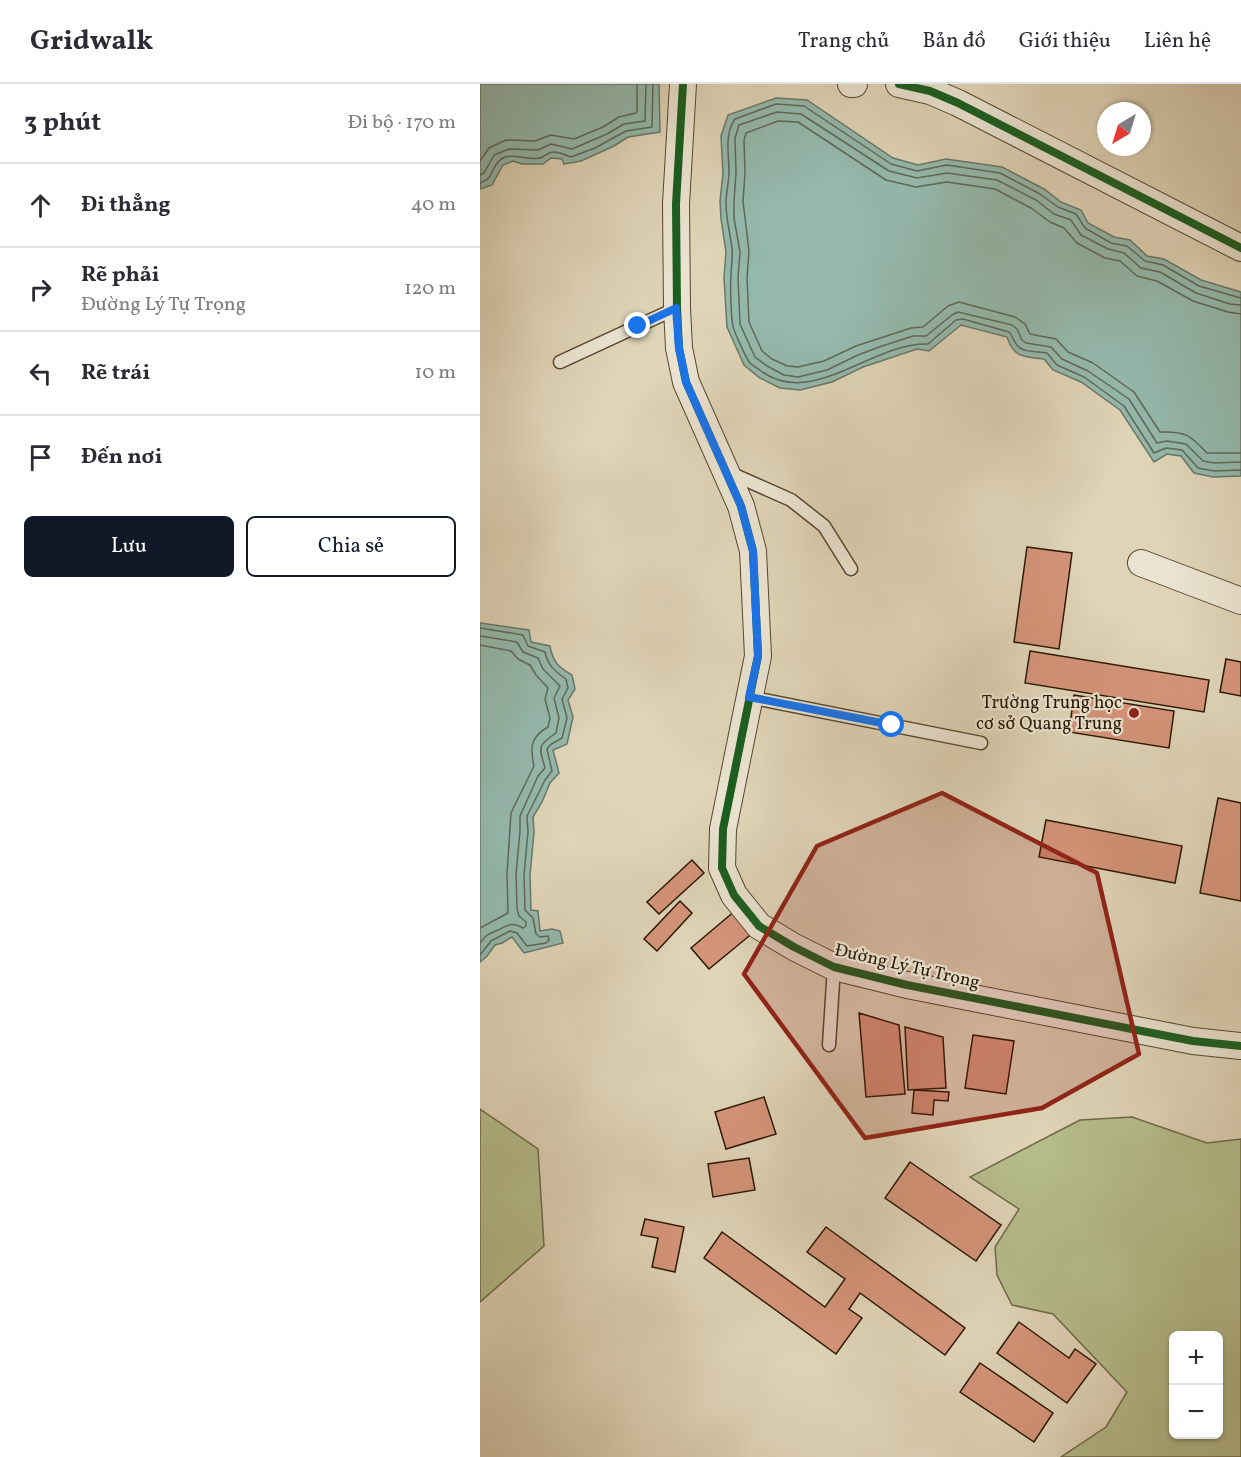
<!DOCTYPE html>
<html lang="vi">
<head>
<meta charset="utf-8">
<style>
	:root { --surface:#fff; --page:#f2f2f3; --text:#2b2b33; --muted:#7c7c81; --line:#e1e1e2; --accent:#111827 }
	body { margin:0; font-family:Vollkorn,serif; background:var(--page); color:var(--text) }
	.controls { position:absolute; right:18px; bottom:18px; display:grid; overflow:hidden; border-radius:9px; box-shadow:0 2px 4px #0004 }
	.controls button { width:54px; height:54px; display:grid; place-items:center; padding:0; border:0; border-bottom:2px solid var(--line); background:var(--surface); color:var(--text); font:30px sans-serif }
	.compass { position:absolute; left:617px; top:18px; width:54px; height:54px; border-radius:50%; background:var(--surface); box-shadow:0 2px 4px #0004; rotate:218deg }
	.stop { position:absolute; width:18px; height:18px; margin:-14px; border:4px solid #1a73e8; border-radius:50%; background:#fff }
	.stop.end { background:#1a73e8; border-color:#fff; box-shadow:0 2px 6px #0008 }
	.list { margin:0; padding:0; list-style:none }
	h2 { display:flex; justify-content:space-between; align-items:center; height:78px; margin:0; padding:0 24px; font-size:26px }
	h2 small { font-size:20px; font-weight:400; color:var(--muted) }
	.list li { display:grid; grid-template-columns:39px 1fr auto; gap:18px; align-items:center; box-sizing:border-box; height:84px; padding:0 24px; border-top:2px solid var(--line) }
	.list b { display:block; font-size:22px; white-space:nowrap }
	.list p { margin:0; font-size:20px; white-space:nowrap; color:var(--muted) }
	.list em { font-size:20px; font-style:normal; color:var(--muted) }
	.actions { display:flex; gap:12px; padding:18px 24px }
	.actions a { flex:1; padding:14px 0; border:2px solid var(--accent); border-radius:9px; text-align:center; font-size:21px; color:var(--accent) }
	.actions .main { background:var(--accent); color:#fff }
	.icon { flex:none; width:33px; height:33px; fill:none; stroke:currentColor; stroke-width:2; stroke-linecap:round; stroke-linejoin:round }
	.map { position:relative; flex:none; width:761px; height:1373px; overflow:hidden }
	header { display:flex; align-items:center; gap:36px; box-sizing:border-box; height:84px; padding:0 30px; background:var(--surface); border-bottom:2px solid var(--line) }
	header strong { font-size:28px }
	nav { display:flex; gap:33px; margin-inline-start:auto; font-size:21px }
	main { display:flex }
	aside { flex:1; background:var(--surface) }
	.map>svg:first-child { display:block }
</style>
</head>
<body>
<header>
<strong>Gridwalk</strong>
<nav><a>Trang chủ</a><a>Bản đồ</a><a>Giới thiệu</a><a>Liên hệ</a></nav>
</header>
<main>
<aside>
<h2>3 phút<small>Đi bộ · 170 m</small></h2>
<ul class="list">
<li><svg class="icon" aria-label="ahead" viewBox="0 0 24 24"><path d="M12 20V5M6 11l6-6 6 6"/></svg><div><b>Đi thẳng</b></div><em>40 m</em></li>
<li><svg class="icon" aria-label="right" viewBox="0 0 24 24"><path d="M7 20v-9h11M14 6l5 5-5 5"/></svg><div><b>Rẽ phải</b><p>Đường Lý Tự Trọng</p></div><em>120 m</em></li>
<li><svg class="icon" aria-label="left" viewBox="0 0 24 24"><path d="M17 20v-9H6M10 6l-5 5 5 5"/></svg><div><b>Rẽ trái</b></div><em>10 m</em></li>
<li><svg class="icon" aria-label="arrive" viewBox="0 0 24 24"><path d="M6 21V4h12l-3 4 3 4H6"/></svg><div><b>Đến nơi</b></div></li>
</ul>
<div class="actions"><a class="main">Lưu</a><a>Chia sẻ</a></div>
</aside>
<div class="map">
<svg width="761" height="1373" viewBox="0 0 761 1373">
	<rect width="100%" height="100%" fill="#dfd4b7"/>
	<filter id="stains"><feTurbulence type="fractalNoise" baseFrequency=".00333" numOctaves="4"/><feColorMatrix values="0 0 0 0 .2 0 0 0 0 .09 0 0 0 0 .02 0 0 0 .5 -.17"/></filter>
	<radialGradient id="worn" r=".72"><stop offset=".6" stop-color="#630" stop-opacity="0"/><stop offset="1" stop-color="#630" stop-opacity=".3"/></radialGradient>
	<g fill="#b5bc8c" stroke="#6f6a47" stroke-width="1.5" fill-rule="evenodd">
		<path d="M0 1025 58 1065 64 1162 0 1218Z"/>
		<path d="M652 1033 727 1059 761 1055V1373H581L626 1343 647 1308 573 1230 532 1221 517 1191 515 1163 539 1125 490 1093 600 1036ZM694 1252H738V1350H694Z"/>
	</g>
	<g fill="#94b8ac" stroke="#697868" stroke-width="1.5">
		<path d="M0 0H179L180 48 148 53 134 62 101 77 84 80 82 75 71 74 63 80H42L33 77 23 81 12 101 0 105Z"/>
		<path d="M296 14 327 16 413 74 438 81 466 75 522 83 564 105 581 118 601 126 608 139 634 153 650 156 667 172 684 175 721 196 761 208V392L733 393 714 389 701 372 687 370 674 378 640 326 601 298 573 286 564 275C544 273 534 274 527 253L481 241 449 267 437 265 383 283 352 298 320 306 300 304 280 294 264 281 247 243 244 194 246 168 241 135 240 117 243 89 241 52 248 31Z"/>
		<path d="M0 539 49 546 51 558 70 562C73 578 78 583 92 591L95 605 88 616 93 633 87 660 73 666 79 689 70 699 62 718 53 733 54 748 50 791 51 826 58 827 60 847 72 845 80 847 83 859 44 869 32 853 22 859 15 861 7 872 0 878Z"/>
	</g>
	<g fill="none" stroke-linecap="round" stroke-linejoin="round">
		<g stroke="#5e6857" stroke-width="1.5">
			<path d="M0 77 9 64 26 56 55 57 71 51 94 55 123 43 139 33 156 29 157 27V0"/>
			<path d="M0 91 4 89 14 71 29 65 58 66 71 60 92 65 127 50 144 40 165 37 166 0"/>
			<path d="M0 99C14 94 10 87 18 78 29 66 47 77 60 74 65 73 67 68 73 68 80 68 85 71 91 73L115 64 146 47 172 43 173 0"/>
			<path d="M761 214 719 202 683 181 665 177 647 162 631 159 605 144 596 130 578 123 560 110 520 89 467 81 437 87 411 80 324 22 296 20 255 35C244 51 249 69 249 88 249 98 246 109 246 119 246 135 250 149 252 164 253 173 251 183 251 192 250 202 251 233 253 242 254 248 266 274 270 279 273 282 277 284 281 287 333 325 392 258 448 260L476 236 483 235 529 248C533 252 533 257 537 261 543 269 557 267 567 269L577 281 604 293 644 322 674 369 686 364 702 366 718 384 734 387 761 386"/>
			<path d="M761 221 750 220 716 209 680 188 661 184 644 169 628 165 601 151 591 136 574 130 556 116 517 96 467 89 437 94 409 87 321 30 297 28 259 41 255 54 256 89 254 117V134L260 168 258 194 260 240 275 273 287 282 304 291 318 293 347 286 378 271 399 263 433 252H446L472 231 478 228 532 241 537 245 542 256 546 259 571 263 582 275 608 287 649 315 677 359 687 357 706 360 723 377 734 379 761 378"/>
			<path d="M761 230 748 228 713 217 677 197 657 192 640 177 625 174 597 159 584 144 570 138 551 124 515 105 467 98 436 103 406 96 318 38 298 37 266 49 264 56 265 89 263 117 269 167 267 194 269 238 282 267 292 275 307 282 318 283 344 277 376 262 431 244 443 243 468 222 479 218 535 233 545 240 550 250 576 255 588 268 613 279 654 308 680 348C706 347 710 351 727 369H761"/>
			<path d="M0 544 43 551 48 562 65 568C68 581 74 587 86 595L88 604 82 615 87 634 82 654 70 661 67 665 72 687 65 696 47 732 48 748 44 791 45 826 53 834 56 850 60 853 68 852 69 856 66 859 47 862 37 849 30 847 11 857 0 871"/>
			<path d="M0 552 37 558 43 568 58 574 63 585 80 602 74 614 79 634 76 649C57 662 59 662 65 684L58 692 40 732V747L36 790 37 825 39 832 46 838V842L43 844C31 837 27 842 16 847 8 850 5 852 0 859"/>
			<path d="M0 561 31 567 38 575 50 581 56 591 68 604 65 615 70 634 68 643C50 653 50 664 54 682L31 729 27 790 28 829 0 844"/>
		</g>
	</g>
	<g fill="#d5947a" stroke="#291802" stroke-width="1.5">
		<path d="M547 463 592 469 579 565 534 558Z"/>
		<path d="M550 567 729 596 724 628 545 599Z"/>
		<path d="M746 575 761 578V612L740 608Z"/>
		<path d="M594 611 694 627 689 664 589 648Z"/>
		<path d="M738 714 761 719V817L720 809Z"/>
		<path d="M566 736 702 762 695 799 559 773Z"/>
		<path d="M212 776 224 789 179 830 167 818Z"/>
		<path d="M200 817 212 829 177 867 164 855Z"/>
		<path d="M256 826 274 848 229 885 211 864Z"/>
		<path d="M379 929 419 941 425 1010 386 1013Z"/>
		<path d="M425 943 463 953 466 1004 428 1006Z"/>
		<path d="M493 951 534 957 526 1010 485 1004Z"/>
		<path d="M434 1006 469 1008 468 1017 454 1016 453 1031 432 1029Z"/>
		<path d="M284 1013 296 1050 246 1065 235 1028Z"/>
		<path d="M269 1074 275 1106 233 1113 228 1080Z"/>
		<path d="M430 1078 521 1141 496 1177 405 1114Z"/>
		<path d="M165 1135 204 1143 195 1188 172 1183 178 1154 161 1151Z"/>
		<path d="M346 1143 485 1244 465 1271 380 1209 369 1225 382 1234 356 1270 224 1174 242 1148 345 1223 365 1195 327 1168Z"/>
		<path d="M539 1238 589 1274 595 1265 616 1280 587 1319 517 1269Z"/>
		<path d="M500 1279 573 1329 554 1358 480 1308Z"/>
	</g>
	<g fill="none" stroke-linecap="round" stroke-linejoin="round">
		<defs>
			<g id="lane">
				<path d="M80 278 197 224"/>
				<path d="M250 389 311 416 344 442 371 485"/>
				<path d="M269 613 501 659"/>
				<path d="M349 961 354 883"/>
			</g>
			<g id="street">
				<path d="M203 0 196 120 197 224 199 264 206 298 261 422 273 467 278 572 243 745 242 784 254 811 279 842 314 863 354 883 427 901 713 957 761 962"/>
				<path d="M371 0H374"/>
				<path d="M419 0 450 7 478 19 761 164"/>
				<path d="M661 479 761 517"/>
			</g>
		</defs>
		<use href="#lane" stroke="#56472f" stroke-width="15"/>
		<use href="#street" stroke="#56472f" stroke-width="28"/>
		<use href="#lane" stroke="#eae3d0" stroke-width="12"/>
		<use href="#street" stroke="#eae3d0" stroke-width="26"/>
		<defs>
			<g id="cycleway">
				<path d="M203 0 196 120 197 224 199 264 206 298 261 422 273 467 278 572 243 745 242 784 254 811 279 842 314 863 354 883 427 901 713 957 761 962"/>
				<path d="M419 0 450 7 478 19 761 164"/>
			</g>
		</defs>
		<use href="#cycleway" stroke="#eae3d0" stroke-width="11"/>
		<use href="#cycleway" stroke="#1b5e20" stroke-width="8"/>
	</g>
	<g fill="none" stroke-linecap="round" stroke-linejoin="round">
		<path stroke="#1a73e8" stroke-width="8" d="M158 242 196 224 199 264 206 298 261 422 273 467 278 572 269 613 412 641"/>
	</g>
	<path fill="#8f2418" fill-opacity="0.2" stroke="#8f2418" stroke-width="4.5" stroke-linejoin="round" d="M462 709 617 789 659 970 562 1024 385 1054 264 890 337 762Z"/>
	<circle fill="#8f2418" stroke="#eae3d0" stroke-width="2" cx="654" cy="629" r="6"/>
	<g text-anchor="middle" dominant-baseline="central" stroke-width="4.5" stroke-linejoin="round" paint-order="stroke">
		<g font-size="18" fill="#291802" stroke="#eae3d0" text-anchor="end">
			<text x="642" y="619">Trường Trung học<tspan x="642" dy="21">cơ sở Quang Trung</tspan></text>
		</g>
		<g font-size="18" fill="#291802" stroke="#eae3d0">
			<text transform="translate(427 883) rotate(13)">Đường Lý Tự Trọng</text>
		</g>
	</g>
	<rect width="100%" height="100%" filter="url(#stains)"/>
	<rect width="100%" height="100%" fill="url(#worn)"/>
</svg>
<div class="controls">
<button>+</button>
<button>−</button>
</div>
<svg class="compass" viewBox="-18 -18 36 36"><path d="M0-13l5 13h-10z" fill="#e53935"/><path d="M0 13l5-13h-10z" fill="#7c7c81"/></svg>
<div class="stop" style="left:412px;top:641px"></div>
<div class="stop end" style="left:158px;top:242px"></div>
</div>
</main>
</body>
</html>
